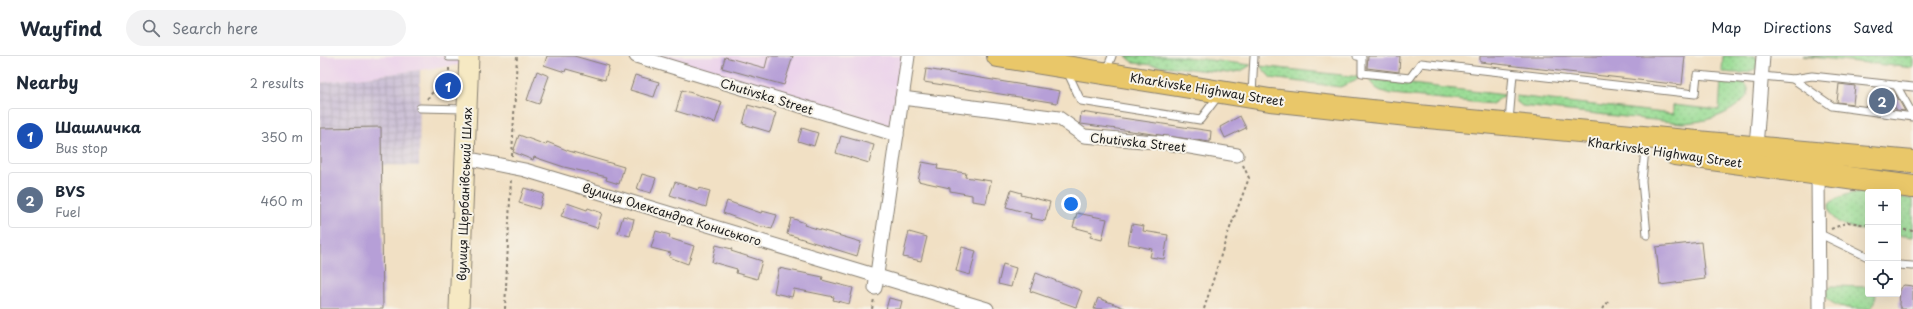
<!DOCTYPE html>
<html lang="en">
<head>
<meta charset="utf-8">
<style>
	:root { --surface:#fff; --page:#f2f2f3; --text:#1f2937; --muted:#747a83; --line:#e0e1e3; --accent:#d93025 }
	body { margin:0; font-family:"Playpen Sans",sans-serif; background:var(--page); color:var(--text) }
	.controls { position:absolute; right:12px; bottom:12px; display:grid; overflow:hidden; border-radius:4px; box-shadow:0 4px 16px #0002 }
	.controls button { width:36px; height:36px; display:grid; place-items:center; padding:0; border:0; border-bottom:1px solid var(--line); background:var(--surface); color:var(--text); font:20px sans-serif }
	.you { position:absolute; left:751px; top:148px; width:14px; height:14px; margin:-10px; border:3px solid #fff; border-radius:50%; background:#1a73e8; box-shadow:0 0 0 6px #1a73e833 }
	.badge { display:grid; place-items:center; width:26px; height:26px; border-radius:50%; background:var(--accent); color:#fff; font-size:13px; font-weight:700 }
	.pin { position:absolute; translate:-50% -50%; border:2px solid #fff; box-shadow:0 1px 4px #0006 }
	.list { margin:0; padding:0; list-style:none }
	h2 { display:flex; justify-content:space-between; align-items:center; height:52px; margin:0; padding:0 16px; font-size:17px }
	h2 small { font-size:13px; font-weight:400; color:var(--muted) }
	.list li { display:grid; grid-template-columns:26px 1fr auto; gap:12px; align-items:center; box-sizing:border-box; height:56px; margin:0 8px 8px; padding:0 8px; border:1px solid var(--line); border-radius:4px }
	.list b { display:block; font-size:15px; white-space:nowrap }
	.list p { margin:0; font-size:13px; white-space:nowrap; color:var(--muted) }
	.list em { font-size:13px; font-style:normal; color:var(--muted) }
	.icon { flex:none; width:22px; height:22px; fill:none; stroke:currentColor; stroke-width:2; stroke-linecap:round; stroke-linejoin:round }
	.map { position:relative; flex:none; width:1593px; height:253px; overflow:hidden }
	header { display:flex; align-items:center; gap:24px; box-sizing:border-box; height:56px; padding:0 20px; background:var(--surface); border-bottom:1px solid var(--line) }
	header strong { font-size:19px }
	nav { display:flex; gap:22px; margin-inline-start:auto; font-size:14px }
	.search { width:280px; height:36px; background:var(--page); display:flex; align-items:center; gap:10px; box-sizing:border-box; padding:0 14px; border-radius:22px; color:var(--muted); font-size:15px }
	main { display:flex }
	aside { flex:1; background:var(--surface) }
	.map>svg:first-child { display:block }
</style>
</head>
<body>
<header>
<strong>Wayfind</strong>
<div class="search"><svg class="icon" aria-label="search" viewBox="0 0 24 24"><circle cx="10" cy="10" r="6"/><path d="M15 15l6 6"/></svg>Search here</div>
<nav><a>Map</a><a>Directions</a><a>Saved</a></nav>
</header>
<main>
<aside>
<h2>Nearby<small>2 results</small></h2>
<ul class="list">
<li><span class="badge" style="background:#1a4fb4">1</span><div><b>Шашличка</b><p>Bus stop</p></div><em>350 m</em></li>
<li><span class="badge" style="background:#5c6f8a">2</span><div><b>BVS</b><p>Fuel</p></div><em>460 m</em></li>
</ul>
</aside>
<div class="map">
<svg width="1593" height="253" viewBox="0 0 1593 253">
	<defs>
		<pattern id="industrial-grid" width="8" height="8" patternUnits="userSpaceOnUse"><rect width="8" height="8" fill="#cbbfd5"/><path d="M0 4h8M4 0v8" fill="none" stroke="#aea4b6"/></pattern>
		<pattern id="grass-dots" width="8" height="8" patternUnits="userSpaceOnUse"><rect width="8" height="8" fill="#97db93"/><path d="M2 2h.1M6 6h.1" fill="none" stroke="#82bb7e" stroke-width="1.8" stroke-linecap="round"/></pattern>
	</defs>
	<rect width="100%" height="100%" fill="#f7f3e8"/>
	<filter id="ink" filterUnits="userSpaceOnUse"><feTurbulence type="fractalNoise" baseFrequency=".025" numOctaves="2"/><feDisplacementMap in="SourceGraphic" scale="8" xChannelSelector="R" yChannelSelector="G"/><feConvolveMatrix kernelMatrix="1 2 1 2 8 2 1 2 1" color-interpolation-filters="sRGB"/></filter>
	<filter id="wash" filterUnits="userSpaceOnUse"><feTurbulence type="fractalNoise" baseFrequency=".012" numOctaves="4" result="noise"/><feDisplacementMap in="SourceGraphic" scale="16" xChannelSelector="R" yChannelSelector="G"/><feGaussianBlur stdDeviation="0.9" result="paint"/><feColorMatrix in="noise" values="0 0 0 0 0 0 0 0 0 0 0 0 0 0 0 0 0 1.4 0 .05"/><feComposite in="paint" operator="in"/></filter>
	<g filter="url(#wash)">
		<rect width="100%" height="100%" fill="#f1e0c4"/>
		<g fill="#ebd1eb">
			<path d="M0 0H139V9L0 27Z"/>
			<path d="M334 0H585L572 74Z"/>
		</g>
		<path fill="url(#industrial-grid)" d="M100 14 99 110 62 109 64 253H0V27Z"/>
		<g fill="url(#grass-dots)" stroke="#5a7c58">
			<path d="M806 0H858L931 9 921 15 908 17 814 7Z"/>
			<path d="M1403 0H1434L1437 2V12C1426 19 1415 17 1402 16Z"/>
			<path d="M1483 0H1593V12Z"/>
			<path d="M940 10 1040 21 1035 25 1020 31 951 22Z"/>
			<path d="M1049 23 1185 39 1172 48 1072 38C1061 36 1054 33 1049 23Z"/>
			<path d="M1401 25 1425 27 1428 32V39C1411 59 1387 66 1362 67L1202 50 1196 45V40L1353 58V49L1399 54Z"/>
			<path d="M1539 136 1548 138V175C1532 173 1508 168 1509 148 1519 140 1527 138 1539 136Z"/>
			<path d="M1578 141 1593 143V181L1578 179Z"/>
			<path d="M1512 230 1548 231V238H1556L1555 247 1550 253C1533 253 1518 253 1506 242V235Z"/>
		</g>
		<g id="blocks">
			<g fill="#b69fd7">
				<path d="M227 0H254L289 10 285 24 246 13 245 16 224 9Z"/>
				<path d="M448 0H473L464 29 402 12 405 1 445 12Z"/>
				<path d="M1048 0H1080L1079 16 1047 12Z"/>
				<path d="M1160 0H1365L1362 29 1160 6Z"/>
				<path d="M606 13 740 35 737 47 604 26Z"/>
				<path d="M217 15 229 20 219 48 207 44Z"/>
				<path d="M315 19 339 26 334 41 310 34Z"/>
				<path d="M1519 28 1535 30 1533 48 1517 46Z"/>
				<path d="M362 34 402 46 395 67 356 55Z"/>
				<path d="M1555 37 1576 39 1585 55 1576 54V52L1554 51Z"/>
				<path d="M428 49 456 57 450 76 423 68Z"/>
				<path d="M761 56 891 75 890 86 761 68 760 67Z"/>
				<path d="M920 60 926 72 905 82 900 71Z"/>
				<path d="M61 71 63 253H0V72Z"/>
				<path d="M482 72 498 77 494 90 478 85Z"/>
				<path d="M199 79 226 89 227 86 249 95 304 111 299 128 286 124 287 121 244 111 214 101 213 104 193 96Z"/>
				<path d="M521 80 554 89 549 107 516 97Z"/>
				<path d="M602 106 618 109 617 113 646 117 645 121 671 125 666 147 652 145V139L630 135V132L598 125Z"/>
				<path d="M322 118 336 122 331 137 317 133Z"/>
				<path d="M355 126 378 134 379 132 390 135 386 151 350 139Z"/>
				<path d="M204 132 224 138 219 153 199 147Z"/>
				<path d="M691 134 702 137 701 139 730 146 725 165 710 162 711 158 686 151Z"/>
				<path d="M407 145 441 157 442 155 457 159 452 173 438 170 403 157Z"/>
				<path d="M247 147 267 154 268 152 282 157 277 172 241 160Z"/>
				<path d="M757 157 787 163 782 184 770 181 772 176 753 171Z"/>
				<path d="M303 160 314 163 310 180 298 177Z"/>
				<path d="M471 162 485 167 484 169 541 186 537 200 467 178Z"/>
				<path d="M812 168 824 170 823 175 848 179 844 203 830 201 832 193 808 188Z"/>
				<path d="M336 175 350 179 349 182 374 190 368 208 349 201 351 197 331 192Z"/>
				<path d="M589 176 607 181 601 205 583 201Z"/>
				<path d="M1381 186 1385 223 1340 229 1336 191Z"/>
				<path d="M396 189 412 193 411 195 442 205 437 223 416 217 417 213 392 206Z"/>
				<path d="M642 191 656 195 650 219 636 215Z"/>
				<path d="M683 208 696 212 691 231 678 228Z"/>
				<path d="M459 212 503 221 502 224 533 232 529 248 513 244 514 241 474 233 472 241 454 237Z"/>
				<path d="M716 217 762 235 756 251 710 235Z"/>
				<path d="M1584 229 1593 230V253H1581L1579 249 1580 232Z"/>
				<path d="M569 242 582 245 580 253H566Z"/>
				<path d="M778 242 805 252V253H774Z"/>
			</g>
		</g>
	</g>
	<g filter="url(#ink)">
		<use href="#blocks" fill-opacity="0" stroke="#867e70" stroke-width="1"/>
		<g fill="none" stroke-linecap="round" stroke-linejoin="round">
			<defs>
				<g id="service">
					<path d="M1037 0 1042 1V17L1090 22 1101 7 1375 38 1377 19 1441 25"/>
					<path d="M129 1H149"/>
					<path d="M747 15 761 45 880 64 899 39"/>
					<path d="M786 15 792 0"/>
					<path d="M1442 20 1473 23 1492 20 1593 31"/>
					<path d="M1473 23 1512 50 1593 61"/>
					<path d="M1576 29 1593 59"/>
					<path d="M932 38 934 0"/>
					<path d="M100 52 145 53"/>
					<path d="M1189 65 1193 18"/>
					<path d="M1325 93 1322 125 1327 179"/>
					<path d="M1500 178 1548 201"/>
					<path d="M1578 209 1593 210"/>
				</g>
				<g id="minor">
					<path d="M316 0 577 79"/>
					<path d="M582 42 739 62 764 80 847 87 917 99"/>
					<path d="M1436 91 1443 0"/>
					<path d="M145 102 205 114 667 253"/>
					<path d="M1498 118 1499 253"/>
					<path d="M555 232 588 0"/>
				</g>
				<path id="secondary" d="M139 253 149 0"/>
				<g id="trunk">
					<path d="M678 0 950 44 1097 60 1593 106"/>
					<path d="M1355 98 1593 131"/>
				</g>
			</defs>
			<use href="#service" stroke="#867e70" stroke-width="9"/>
			<use href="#minor" stroke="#867e70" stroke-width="15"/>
			<use href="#secondary" stroke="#867e70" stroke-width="21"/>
			<use href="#trunk" stroke="#867e70" stroke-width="24"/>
			<g stroke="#867e70" stroke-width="2" stroke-dasharray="3 3" stroke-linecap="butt">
				<path d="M107 43 129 17V9"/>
				<path d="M192 100 197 0"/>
				<path d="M1511 173 1528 166 1548 169"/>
				<path d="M1578 173 1593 175"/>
				<path d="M185 253 191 122"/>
				<path d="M552 253 554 243"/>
				<path d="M884 253 907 180 929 122 923 109"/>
				<path d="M1283 253 1288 246"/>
			</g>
			<use href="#service" stroke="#fff" stroke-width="7"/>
			<use href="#minor" stroke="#fff" stroke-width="13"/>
			<use href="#secondary" stroke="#f6e9c3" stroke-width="19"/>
			<use href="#trunk" stroke="#e9c769" stroke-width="22"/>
		</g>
	</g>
	<g text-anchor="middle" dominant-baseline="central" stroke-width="4" stroke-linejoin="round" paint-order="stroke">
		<g font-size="12" fill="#1c1c1c" stroke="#f7f3e8">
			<text transform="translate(887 33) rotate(9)">Kharkivske Highway Street</text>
			<text transform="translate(447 40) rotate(17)">Chutivska Street</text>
			<text transform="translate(818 86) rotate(6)">Chutivska Street</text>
			<text transform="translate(1345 96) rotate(8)">Kharkivske Highway Street</text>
			<text transform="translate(144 138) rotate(-88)">вулиця Щербанівський Шлях</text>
			<text transform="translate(352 158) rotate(17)">вулиця Олександра Кониського</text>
		</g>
	</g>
</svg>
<div class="controls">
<button>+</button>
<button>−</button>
<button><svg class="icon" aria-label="locate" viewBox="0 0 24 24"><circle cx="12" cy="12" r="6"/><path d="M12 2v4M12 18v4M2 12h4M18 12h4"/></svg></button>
</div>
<div class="you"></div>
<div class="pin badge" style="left:128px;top:30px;background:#1a4fb4">1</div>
<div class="pin badge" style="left:1562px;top:45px;background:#5c6f8a">2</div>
</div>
</main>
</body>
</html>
